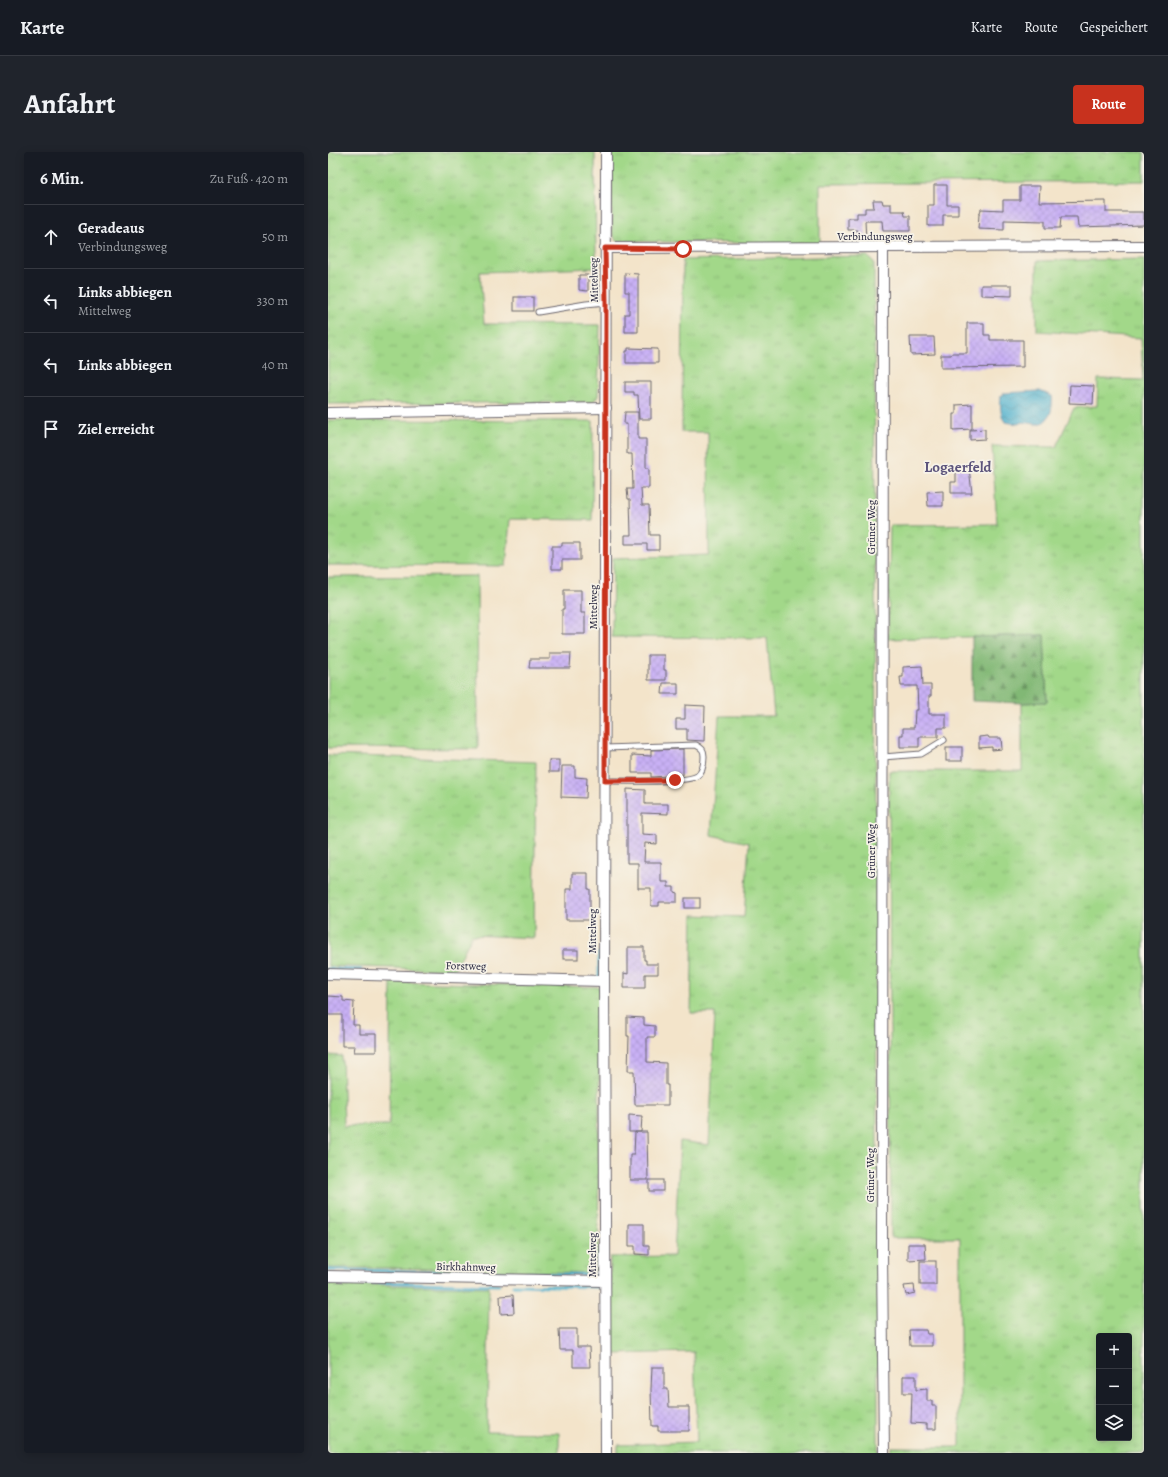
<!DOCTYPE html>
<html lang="de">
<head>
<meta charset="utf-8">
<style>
	:root { --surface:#171b24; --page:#20242c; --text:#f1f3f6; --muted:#9ea1a6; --line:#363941; --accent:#c8321e }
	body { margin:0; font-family:Alegreya,serif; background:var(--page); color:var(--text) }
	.controls { position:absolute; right:12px; bottom:12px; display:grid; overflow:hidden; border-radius:4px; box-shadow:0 2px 10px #0003 }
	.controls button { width:36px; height:36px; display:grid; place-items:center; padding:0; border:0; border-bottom:1px solid var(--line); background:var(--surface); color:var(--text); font:20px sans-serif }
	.stop { position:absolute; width:12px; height:12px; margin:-9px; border:3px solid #c8321e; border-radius:50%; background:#fff }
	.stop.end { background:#c8321e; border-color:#fff; box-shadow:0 1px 4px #0008 }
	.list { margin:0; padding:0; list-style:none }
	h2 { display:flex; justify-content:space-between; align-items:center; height:52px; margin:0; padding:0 16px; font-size:17px }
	h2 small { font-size:13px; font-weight:400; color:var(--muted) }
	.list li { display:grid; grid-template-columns:26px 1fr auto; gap:12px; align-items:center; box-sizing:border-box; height:64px; padding:0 16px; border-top:1px solid var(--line) }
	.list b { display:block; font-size:15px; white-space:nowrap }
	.list p { margin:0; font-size:13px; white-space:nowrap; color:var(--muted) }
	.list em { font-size:13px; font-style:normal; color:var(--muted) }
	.icon { flex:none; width:22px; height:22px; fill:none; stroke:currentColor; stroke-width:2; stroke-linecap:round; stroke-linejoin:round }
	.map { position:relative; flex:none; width:816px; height:1301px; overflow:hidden; border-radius:4px }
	header { display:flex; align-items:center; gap:24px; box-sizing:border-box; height:56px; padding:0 20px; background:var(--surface); border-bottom:1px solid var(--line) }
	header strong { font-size:19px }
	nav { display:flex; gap:22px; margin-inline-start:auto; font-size:14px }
	.intro { display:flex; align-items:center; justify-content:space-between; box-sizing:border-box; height:96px; padding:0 24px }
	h1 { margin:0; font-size:28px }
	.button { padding:10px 18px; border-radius:4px; background:var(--accent); color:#fff; font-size:14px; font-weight:700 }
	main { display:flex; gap:24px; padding:0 24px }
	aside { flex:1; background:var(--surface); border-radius:4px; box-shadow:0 2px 10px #0003 }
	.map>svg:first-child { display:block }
</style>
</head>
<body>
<header>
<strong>Karte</strong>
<nav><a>Karte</a><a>Route</a><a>Gespeichert</a></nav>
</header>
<div class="intro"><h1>Anfahrt</h1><a class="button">Route</a></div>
<main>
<aside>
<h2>6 Min.<small>Zu Fuß · 420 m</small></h2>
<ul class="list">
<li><svg class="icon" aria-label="ahead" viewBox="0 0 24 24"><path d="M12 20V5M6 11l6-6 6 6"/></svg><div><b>Geradeaus</b><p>Verbindungsweg</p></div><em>50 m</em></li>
<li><svg class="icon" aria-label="left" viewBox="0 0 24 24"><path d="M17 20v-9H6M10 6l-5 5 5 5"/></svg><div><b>Links abbiegen</b><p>Mittelweg</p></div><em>330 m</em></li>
<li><svg class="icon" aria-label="left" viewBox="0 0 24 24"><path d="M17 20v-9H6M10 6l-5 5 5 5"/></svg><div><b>Links abbiegen</b></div><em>40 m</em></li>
<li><svg class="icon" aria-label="arrive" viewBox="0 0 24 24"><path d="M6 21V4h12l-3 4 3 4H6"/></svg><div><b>Ziel erreicht</b></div></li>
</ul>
</aside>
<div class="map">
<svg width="816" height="1301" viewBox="0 0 816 1301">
	<defs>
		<pattern id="grass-tufts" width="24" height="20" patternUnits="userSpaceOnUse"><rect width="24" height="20" fill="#a2d889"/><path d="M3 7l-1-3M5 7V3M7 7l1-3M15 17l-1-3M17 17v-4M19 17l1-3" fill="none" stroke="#8bb977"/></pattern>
		<pattern id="forest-firs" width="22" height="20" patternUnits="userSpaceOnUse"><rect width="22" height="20" fill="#81b875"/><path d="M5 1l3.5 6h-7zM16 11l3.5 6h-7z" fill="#699561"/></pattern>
		<pattern id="water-waves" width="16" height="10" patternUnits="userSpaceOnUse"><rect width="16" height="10" fill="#4eb0cd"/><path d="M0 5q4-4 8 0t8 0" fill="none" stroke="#408fa8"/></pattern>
		<pattern id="building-cross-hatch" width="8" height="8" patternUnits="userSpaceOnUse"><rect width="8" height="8" fill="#c9b1f5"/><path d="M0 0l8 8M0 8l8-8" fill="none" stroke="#ac98d3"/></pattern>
	</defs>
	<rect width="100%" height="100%" fill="#f7f3e8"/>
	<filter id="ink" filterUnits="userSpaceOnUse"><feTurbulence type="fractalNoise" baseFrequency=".025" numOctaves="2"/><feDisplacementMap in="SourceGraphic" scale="8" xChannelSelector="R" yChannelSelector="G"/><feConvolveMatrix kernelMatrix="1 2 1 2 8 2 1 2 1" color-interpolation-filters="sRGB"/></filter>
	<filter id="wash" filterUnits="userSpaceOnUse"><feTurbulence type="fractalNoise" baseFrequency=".012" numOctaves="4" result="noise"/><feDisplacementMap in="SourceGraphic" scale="16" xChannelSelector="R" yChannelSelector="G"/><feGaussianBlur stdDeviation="0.9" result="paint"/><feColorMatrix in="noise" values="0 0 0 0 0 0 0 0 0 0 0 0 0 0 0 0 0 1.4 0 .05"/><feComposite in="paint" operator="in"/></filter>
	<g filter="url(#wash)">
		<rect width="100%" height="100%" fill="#f3e4ca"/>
		<g fill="url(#grass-tufts)" stroke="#627d62" fill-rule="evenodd">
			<path d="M0 0H267L268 116 152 120 156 172 272 173 270 245 264 250 0 252Z"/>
			<path d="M284 0H816V29L492 32V92L288 89 284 79Z"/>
			<path d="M539 104 546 110 550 1301H290V1293L369 1290 366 1200 286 1202 282 1139V1105L346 1104 352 989 381 993 387 861H363L365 763 416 765 421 691 383 683 391 564H446L439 486 284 485 285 406 381 403 380 280H354L355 108Z"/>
			<path d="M816 107V1301H563V1295H632V1086H563L561 619H694V551L719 550 716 483 560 487 562 373 669 372 664 294 728 295 746 256 769 254 770 227 815 228 813 186 709 179V109ZM771 1184H801V1286H771Z"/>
			<path d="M0 268 265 269 264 368 182 367 178 414 0 413Z"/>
			<path d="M149 424 150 597 0 596V425Z"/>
			<path d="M0 603 208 610 206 786 144 783 127 818 0 814Z"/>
			<path d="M63 830 272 835 270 1121 59 1116H0V903L14 904 16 974 61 973Z"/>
			<path d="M0 1132 161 1135 159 1280 231 1281V1301H0Z"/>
		</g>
		<path fill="url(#forest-firs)" stroke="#526d58" d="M716 483 719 550 694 551 644 549V485Z"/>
		<path fill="url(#water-waves)" stroke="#386984" d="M712 239 724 244C725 255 723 271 709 272 701 272 696 268 690 272L677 270C672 262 672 253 673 244L676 241Z"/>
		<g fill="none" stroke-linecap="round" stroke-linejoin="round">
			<g stroke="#4eb0cd" stroke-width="3">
				<path d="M0 817 33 818"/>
				<path d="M269 825H271V801"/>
				<path d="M0 1118 272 1123"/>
				<path d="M272 1118V1101"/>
				<path d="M0 1129 171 1133"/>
				<path d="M185 1133 270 1135"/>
			</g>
		</g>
		<g id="blocks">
			<g fill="url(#building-cross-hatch)">
				<path d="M606 33H619V53H630V63H615V74H600V53H606Z"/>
				<path d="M692 34H712L711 50 778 49V60H816V73L750 75 749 65H733L732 76H717V69L676 68V78L650 77 651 62H652L653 57 675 58V48H692Z"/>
				<path d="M545 48H554L555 52H563V59H576L577 64H582V79H555L554 69H537L538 89H530V78H520V66H529V61H537V56H546Z"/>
				<path d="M297 121 310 122V180H297V162H301V140H297Z"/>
				<path d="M251 123H260V139L251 138Z"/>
				<path d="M653 133H684V144L653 143Z"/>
				<rect x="186" y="145" width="19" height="14"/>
				<path d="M639 171H656V183H662V188H695V215L613 216V203H623L624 201H639Z"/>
				<path d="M582 185H606L607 202 583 203Z"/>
				<path d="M300 196 330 197V211H298V199H300Z"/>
				<path d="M297 230H323V267H311L310 243H306V240H297Z"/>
				<path d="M742 233 766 234 765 252 741 251Z"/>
				<path d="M644 252V277L625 278V262H628V253Z"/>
				<path d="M297 260H310V287H318V316H321V336H313L314 353H321L322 383H331V398H319V392H297V383H303L302 347H300L299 337H305L304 302H299V272H296Z"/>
				<path d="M657 277V287L642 288V278Z"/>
				<path d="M628 316H641L644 341H623V330H628Z"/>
				<path d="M615 339V354H600L599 340Z"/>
				<path d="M234 391H252V408H234V417H224V394H234Z"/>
				<path d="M236 438H253V461H257V482H234V457H236Z"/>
				<path d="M222 501H243L242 516H201L202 507H222Z"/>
				<path d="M320 503H336V518H338V528H320Z"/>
				<path d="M594 514 595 533H603V544H601V562H618V576H610V585H591V595H572V583H575V576H586L587 558H590L589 534H573L572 525H575V515Z"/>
				<path d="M335 531H350V542H334Z"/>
				<path d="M357 553 377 554 376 589 359 588V577H348V567H357Z"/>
				<path d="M660 584 661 586H673L674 597 664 598V595L651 596V585Z"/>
				<rect x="618" y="595" width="16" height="14"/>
				<path d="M355 597V623L323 625V621H304V603L323 604V598Z"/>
				<rect x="221" y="608" width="10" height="12"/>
				<path d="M234 614H247V625L259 626 258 646 233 645Z"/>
				<path d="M299 637 317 638V652H340V662L314 661V682L329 683V692L317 691 316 710H333V730H340V735H346V740L349 741V750H331V754H323V736H310V711H299Z"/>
				<path d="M244 721H260V737H262V768H238V737H244Z"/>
				<rect x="357" y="746" width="15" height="10"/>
				<path d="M300 795H316V808H318V812H330V822H317V836H296V821L300 822Z"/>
				<rect x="235" y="798" width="15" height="9"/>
				<path d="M0 844 15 845V849L26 850 25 873H31V882H48V900H26L27 894H14V863H0Z"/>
				<path d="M299 865 316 866V873L327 874V885H319V910L338 911V933H340V953H307L306 919H300L301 884H299Z"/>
				<path d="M301 963 314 964 313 980H319L320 1028H302V1002H306L307 980H313H301Z"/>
				<rect x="321" y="1028" width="14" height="11"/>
				<path d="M301 1072H316V1094H321V1103L307 1102V1094H301Z"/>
				<path d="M580 1092H597L598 1107 580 1108Z"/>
				<rect x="592" y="1109" width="16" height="24"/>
				<path d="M586 1133 587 1141 578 1143 576 1134Z"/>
				<path d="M185 1143 186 1161 173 1162 172 1144Z"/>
				<path d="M231 1177H249V1195H261L262 1215H245V1198H232Z"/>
				<path d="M581 1178H598L599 1182H604V1194H582Z"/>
				<path d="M324 1215H336V1237H340L341 1255H361V1279H330V1274H324L323 1237Z"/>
				<path d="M575 1224H588V1238L599 1237V1249H604V1254H608V1277H599V1272L583 1271 584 1241H575Z"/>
			</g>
		</g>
	</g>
	<g filter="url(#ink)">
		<use href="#blocks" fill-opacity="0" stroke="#6b666d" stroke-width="1"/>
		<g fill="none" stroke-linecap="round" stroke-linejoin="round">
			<defs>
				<g id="lane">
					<path d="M210 160 258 152 278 150"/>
					<path d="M555 605 593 602 616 588"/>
					<path d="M277 629C293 629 359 631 369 624 375 620 376 611 376 604 376 598 374 596 368 593L277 596"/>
				</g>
				<g id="street">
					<path d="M277 96 816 94"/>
					<path d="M555 96 554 1102 556 1301"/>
					<path d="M0 261 278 256"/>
					<path d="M0 822 276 829"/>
					<path d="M0 1124 276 1129"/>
					<path d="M278 1301 276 829 278 0"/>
				</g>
			</defs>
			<use href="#lane" stroke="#6b666d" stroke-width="7"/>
			<use href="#street" stroke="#6b666d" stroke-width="12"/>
			<use href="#lane" stroke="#fff" stroke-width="5"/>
			<use href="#street" stroke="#fff" stroke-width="10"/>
		</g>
	</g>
	<g fill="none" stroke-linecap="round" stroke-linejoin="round" filter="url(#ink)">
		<path stroke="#c8321e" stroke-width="5" d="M347 628 277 629 278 150 277 96 355 97"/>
	</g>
	<g text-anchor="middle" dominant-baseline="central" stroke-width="3.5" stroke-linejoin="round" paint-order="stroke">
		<g font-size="11" fill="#22223b" stroke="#f7f3e8">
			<text x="547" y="84">Verbindungsweg</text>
			<text transform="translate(266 128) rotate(-91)">Mittelweg</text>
			<text transform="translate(543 375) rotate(-90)">Grüner Weg</text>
			<text transform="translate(265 455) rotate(-90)">Mittelweg</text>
			<text transform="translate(543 699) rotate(-90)">Grüner Weg</text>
			<text transform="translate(264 779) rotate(-90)">Mittelweg</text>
			<text transform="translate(138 814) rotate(1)">Forstweg</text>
			<text transform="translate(542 1023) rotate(-90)">Grüner Weg</text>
			<text transform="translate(264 1103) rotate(-90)">Mittelweg</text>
			<text transform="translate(138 1115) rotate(1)">Birkhahnweg</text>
		</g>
		<g font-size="15" font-weight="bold" fill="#5c547c" stroke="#f7f3e8">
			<text x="630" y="315">Logaerfeld</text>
		</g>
	</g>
</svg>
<div class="controls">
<button>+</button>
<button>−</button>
<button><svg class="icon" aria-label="layers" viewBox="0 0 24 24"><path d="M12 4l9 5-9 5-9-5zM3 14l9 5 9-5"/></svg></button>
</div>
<div class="stop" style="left:355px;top:97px"></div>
<div class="stop end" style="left:347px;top:628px"></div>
</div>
</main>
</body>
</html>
